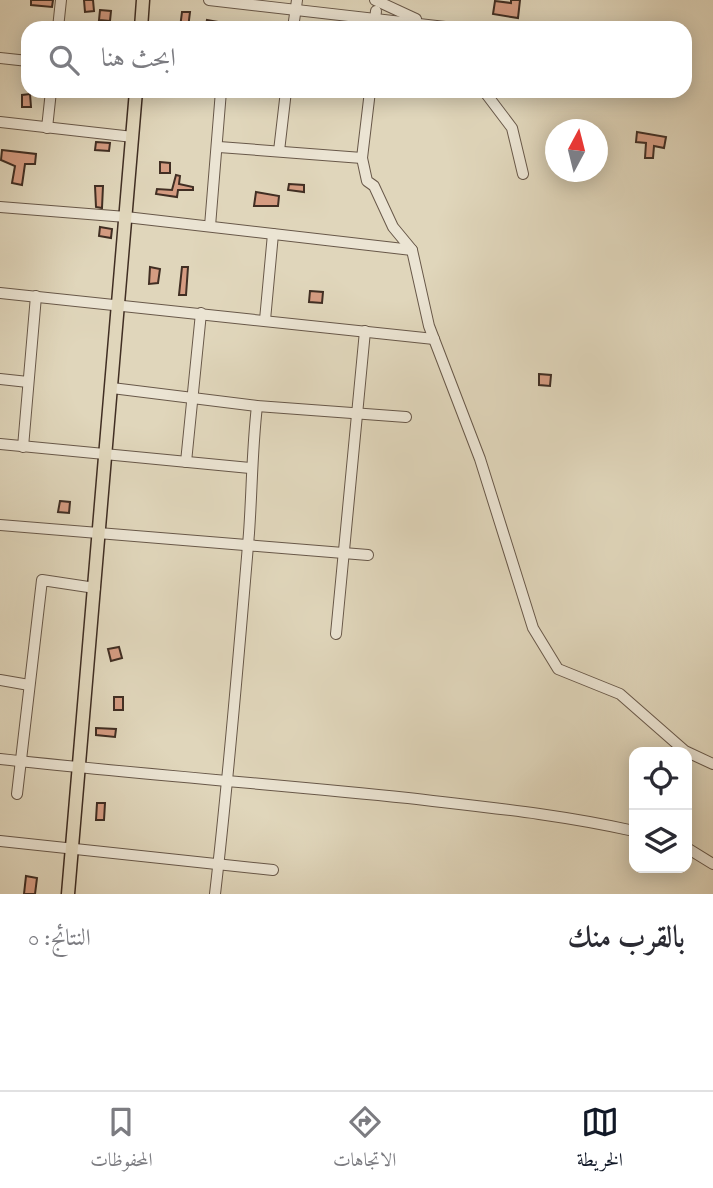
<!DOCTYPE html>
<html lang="ar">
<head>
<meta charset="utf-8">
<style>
	:root { --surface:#fff; --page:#f7f7f7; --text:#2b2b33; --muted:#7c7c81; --line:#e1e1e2; --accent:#111827 }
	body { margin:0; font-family:"IM FELL English",Amiri,serif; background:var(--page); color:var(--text); direction:rtl }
	.controls { position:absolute; right:21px; bottom:21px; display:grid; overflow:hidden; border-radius:14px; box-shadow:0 4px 18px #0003 }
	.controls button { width:63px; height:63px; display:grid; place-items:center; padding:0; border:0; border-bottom:2px solid var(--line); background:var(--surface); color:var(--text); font:35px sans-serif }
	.compass { position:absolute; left:545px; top:119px; width:63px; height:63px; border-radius:50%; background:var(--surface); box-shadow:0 4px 18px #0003; rotate:7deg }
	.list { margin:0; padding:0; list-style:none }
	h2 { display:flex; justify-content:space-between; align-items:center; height:91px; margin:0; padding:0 28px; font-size:30px }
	h2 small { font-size:23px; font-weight:400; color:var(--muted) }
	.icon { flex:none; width:38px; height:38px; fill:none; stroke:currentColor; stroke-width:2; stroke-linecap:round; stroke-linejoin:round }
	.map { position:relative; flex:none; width:713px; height:894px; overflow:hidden; direction:ltr }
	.search { position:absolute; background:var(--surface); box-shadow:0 4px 18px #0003; left:21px; right:21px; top:21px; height:77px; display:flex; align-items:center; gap:18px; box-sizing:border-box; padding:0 24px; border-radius:21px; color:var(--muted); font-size:26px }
	.sheet { height:196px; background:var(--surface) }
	nav { display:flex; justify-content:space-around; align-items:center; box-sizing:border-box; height:98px; border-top:2px solid var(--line); background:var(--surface); font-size:19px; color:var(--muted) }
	nav a { display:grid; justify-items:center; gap:4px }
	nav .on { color:var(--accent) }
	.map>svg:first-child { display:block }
</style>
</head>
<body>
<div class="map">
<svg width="713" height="894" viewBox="0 0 713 894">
	<rect width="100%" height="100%" fill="#e0d6bb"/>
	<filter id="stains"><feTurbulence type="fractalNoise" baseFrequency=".00286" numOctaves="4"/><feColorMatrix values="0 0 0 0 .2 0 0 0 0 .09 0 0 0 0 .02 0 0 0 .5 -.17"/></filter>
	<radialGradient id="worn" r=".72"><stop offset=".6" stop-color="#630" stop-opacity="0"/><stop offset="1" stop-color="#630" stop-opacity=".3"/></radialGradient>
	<g fill="#d59c82" stroke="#402e23" stroke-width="2">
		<path d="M31 0H53L52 7 31 5Z"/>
		<path d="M84 0H93L94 11 85 12Z"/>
		<path d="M511 0H520L518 18 493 14 495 1 511 3Z"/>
		<path d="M100 10 111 11 110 21 99 20Z"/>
		<path d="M182 12H190L188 28H180Z"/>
		<path d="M207 20 230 24V28H205Z"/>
		<path d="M30 94 31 107H22V95Z"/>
		<path d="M637 132 666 137 664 148 654 146 653 158H645L646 143 636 142Z"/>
		<path d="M96 142 110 143 109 151 95 150Z"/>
		<path d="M2 150 36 154 35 164H25L22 185 12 183 15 166 1 160Z"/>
		<path d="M160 162 170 163V173H160Z"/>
		<path d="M176 175 180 176 179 184 193 187V190H178L177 197 156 194 157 189 172 190Z"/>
		<path d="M289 184 304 185V192L288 190Z"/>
		<path d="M95 186H103L102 208 96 207Z"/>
		<path d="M256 192 279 196 278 206H254Z"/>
		<path d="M100 227 112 229 111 238 99 236Z"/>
		<path d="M150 267 160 269 158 283 149 284Z"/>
		<path d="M182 267H188L186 295H179Z"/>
		<path d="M310 291 323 292 322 303 309 302Z"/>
		<path d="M539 374 551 375 550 386 539 385Z"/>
		<path d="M60 501 70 502 69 513 58 512Z"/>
		<path d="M119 647 122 658 111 661 108 649Z"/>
		<rect x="114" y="697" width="9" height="13"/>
		<path d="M96 728 116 729 115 737 96 735Z"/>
		<path d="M97 803H105L104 820H96Z"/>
		<path d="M26 876 37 878 35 894H24Z"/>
	</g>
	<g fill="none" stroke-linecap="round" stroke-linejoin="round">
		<defs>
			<g id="minor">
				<path d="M209 0 454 28"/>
				<path d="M375 0 416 19"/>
				<path d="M58 28 61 0"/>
				<path d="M293 28 297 0"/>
				<path d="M374 28 376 11"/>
				<path d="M0 58 28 61"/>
				<path d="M370 91 362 158 367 181 374 186 393 227 412 250 429 326 480 459 533 628 558 669 620 694 685 751 713 764"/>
				<path d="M484 91 512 128 523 174"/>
				<path d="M0 122 133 137"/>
				<path d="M47 128 51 91"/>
				<path d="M219 147 362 158"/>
				<path d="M279 151 286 91"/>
				<path d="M0 207 126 217 412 250"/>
				<path d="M210 226 221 91"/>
				<path d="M0 293 434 339"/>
				<path d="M265 320 273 234"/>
				<path d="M0 379 28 382"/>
				<path d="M112 388 257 406 406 417"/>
				<path d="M0 444 250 468"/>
				<path d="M23 447 36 296"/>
				<path d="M186 462 201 313"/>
				<path d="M0 525 368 555"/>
				<path d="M336 634 365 331"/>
				<path d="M0 680 29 685"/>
				<path d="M0 759C136 774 272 784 408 798 484 807 559 814 634 831"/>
				<path d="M17 794 42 580 95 588"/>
				<path d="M0 841 273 870"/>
				<path d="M687 848 713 864"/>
				<path d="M215 894C229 774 239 654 249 533 252 491 252 449 257 406"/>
			</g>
			<g id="major">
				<path d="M141 28 143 0"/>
				<path d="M68 894 136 91"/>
			</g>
		</defs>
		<use href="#minor" stroke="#685849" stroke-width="12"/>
		<use href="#major" stroke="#402e23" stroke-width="15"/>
		<use href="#minor" stroke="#ebe4d3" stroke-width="10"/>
		<use href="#major" stroke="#e0d6bb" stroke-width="12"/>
	</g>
	<rect width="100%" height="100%" filter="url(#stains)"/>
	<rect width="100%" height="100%" fill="url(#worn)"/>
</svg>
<div class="controls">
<button><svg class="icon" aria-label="locate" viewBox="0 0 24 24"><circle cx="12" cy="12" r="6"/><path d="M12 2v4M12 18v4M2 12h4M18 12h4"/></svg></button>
<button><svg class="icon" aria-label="layers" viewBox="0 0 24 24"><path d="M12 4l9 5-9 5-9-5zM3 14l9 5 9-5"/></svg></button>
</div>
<svg class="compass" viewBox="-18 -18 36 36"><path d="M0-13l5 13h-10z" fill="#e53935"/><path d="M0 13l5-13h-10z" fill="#7c7c81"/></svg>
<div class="search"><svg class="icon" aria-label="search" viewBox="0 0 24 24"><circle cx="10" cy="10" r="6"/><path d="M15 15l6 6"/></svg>ابحث هنا</div>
</div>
<section class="sheet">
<h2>بالقرب منك<small>النتائج: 0</small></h2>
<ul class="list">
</ul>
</section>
<nav>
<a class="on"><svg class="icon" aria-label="map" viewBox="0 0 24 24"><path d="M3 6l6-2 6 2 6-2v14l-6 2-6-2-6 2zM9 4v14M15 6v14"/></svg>الخريطة</a>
<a><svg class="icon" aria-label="directions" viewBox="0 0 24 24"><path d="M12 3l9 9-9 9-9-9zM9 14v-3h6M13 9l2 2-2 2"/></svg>الاتجاهات</a>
<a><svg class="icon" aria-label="saved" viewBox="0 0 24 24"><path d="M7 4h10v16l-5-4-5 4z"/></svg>المحفوظات</a>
</nav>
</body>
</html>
